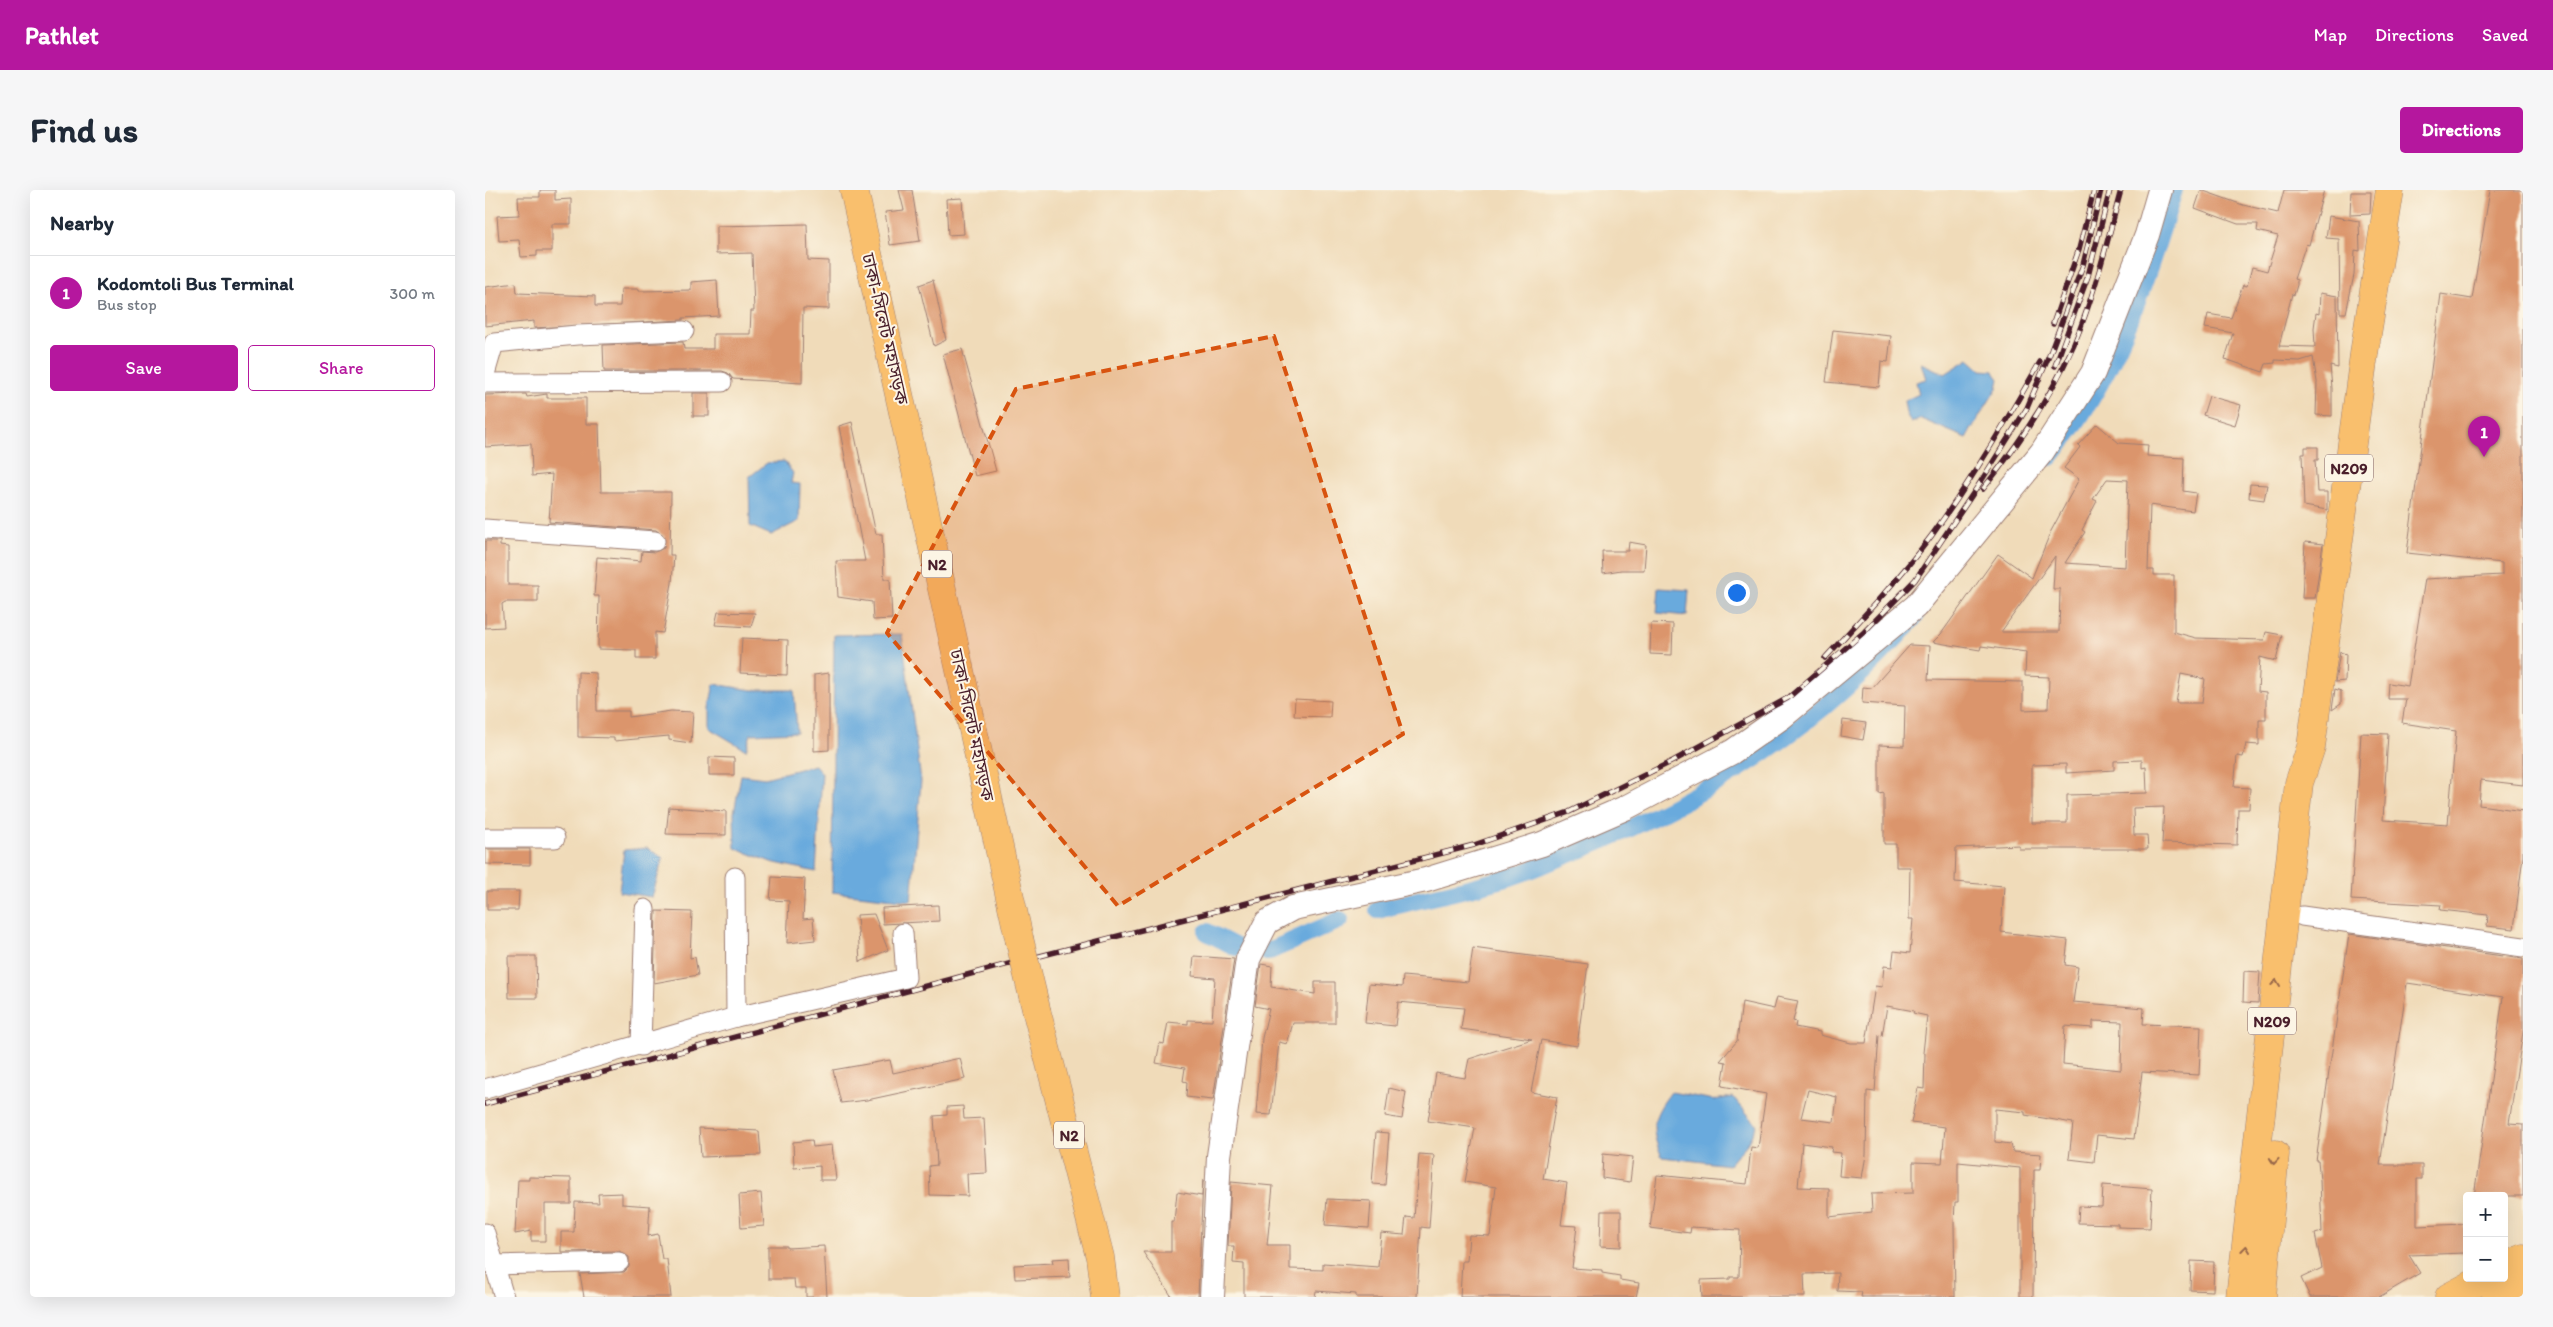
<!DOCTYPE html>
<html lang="en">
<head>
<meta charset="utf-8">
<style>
	:root { --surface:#fff; --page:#f6f6f7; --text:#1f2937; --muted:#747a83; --line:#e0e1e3; --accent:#b5179e }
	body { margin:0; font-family:Itim,"Noto Sans Bengali",sans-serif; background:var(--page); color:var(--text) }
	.controls { position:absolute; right:15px; bottom:15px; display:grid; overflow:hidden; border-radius:5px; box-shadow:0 5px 20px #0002 }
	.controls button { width:45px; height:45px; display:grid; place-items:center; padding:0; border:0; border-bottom:1px solid var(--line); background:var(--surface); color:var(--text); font:25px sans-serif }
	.you { position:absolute; left:1251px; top:402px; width:18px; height:18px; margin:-12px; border:4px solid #fff; border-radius:50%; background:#1a73e8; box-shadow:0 0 0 8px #1a73e833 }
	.badge { display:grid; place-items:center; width:32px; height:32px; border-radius:50%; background:var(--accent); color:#fff; font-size:16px; font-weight:700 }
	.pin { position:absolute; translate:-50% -41px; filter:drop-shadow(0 1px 2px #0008) }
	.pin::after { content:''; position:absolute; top:26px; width:18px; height:15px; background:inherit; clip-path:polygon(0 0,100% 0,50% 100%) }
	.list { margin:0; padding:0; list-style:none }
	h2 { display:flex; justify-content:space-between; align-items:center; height:65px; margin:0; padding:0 20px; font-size:21px }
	h2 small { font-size:16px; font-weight:400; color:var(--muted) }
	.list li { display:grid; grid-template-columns:32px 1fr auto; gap:15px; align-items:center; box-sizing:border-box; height:75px; padding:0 20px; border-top:1px solid var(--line) }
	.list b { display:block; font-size:19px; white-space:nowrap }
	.list p { margin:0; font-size:16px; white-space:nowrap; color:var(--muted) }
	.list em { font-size:16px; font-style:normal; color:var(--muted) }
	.actions { display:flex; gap:10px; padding:15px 20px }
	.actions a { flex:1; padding:11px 0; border:1px solid var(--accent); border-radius:5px; text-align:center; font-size:18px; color:var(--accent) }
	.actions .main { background:var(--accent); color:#fff }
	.map { position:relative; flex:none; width:2038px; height:1107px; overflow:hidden; border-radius:5px }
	header { display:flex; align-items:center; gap:30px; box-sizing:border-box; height:70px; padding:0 25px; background:var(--accent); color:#fff }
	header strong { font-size:24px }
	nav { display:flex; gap:28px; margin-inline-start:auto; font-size:18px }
	.intro { display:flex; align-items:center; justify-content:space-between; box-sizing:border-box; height:120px; padding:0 30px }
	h1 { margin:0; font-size:35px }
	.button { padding:12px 22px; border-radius:5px; background:var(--accent); color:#fff; font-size:18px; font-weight:700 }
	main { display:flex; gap:30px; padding:0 30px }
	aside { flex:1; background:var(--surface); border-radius:5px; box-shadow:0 5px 20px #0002 }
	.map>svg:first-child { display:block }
</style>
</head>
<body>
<header>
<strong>Pathlet</strong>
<nav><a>Map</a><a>Directions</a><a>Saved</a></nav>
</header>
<div class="intro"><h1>Find us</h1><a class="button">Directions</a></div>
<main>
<aside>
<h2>Nearby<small></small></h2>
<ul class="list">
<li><span class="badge">1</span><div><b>Kodomtoli Bus Terminal</b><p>Bus stop</p></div><em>300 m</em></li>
</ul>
<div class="actions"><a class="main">Save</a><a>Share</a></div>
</aside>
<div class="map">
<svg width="2038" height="1107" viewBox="0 0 2038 1107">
	<rect width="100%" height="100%" fill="#fcf5e5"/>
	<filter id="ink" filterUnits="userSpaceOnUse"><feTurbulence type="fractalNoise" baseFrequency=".02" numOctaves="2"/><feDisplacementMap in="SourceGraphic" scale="10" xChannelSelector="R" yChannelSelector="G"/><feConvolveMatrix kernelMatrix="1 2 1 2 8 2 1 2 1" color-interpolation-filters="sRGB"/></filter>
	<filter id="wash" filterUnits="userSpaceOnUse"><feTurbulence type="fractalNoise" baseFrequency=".0096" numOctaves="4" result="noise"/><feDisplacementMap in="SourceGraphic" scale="20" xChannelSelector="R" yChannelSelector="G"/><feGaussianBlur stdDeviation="1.12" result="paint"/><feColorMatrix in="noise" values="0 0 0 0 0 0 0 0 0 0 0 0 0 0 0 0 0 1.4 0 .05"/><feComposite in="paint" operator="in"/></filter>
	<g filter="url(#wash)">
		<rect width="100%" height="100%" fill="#f0dbb9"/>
		<g fill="#69aadd" stroke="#5a6484">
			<path d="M1484 169 1496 180 1508 181 1514 189 1512 198 1481 248 1436 229 1426 233 1421 223 1419 211 1434 204 1431 192 1441 189 1436 173 1460 184Z"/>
			<path d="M299 271 308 283 306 293 315 294 314 331 286 345 265 336 264 287 282 273Z"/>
			<path d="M1174 398 1204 400 1202 426 1172 423Z"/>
			<path d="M417 444 436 591 426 711 347 702 349 445Z"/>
			<path d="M229 494 267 500H309L312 542 266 544 261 560 224 538V518Z"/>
			<path d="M330 575 337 583 331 682 286 672 250 658 249 623 256 585 280 588Z"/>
			<path d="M162 658 178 668 167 707 134 702 139 660Z"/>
			<path d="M1186 902 1229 910 1248 907 1272 935 1262 954 1244 975 1177 967C1164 938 1167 927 1186 902Z"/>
		</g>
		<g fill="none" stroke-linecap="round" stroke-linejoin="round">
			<g stroke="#69aadd" stroke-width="18">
				<path d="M1565 267C1631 189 1659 96 1689 0"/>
				<path d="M893 720C936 709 981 700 1025 687 1045 681 1065 671 1085 664 1216 612 1339 535 1430 426"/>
				<path d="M722 742 751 757"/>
				<path d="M782 762 855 730"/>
			</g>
		</g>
		<g id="blocks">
			<g fill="#db956c" fill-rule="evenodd">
				<path d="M55 0H70V10L86 9V34H67V61H52V66L36 67 34 50 14 51 12 26 34 25 33 7H55Z"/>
				<path d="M414 0H427L435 51 405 55 400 22 419 20Z"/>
				<path d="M1716 0 1758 15 1793 23 1799 0H1839L1824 55 1821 54 1809 89 1812 90V95L1809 105 1807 104 1794 156 1830 157 1829 138 1831 123 1834 124 1835 103 1852 106 1853 178 1845 176 1847 198V226L1831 225 1832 192 1828 167 1815 171 1790 170V173L1781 174 1778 182 1740 169 1748 143 1720 138 1723 124 1746 128 1758 95 1762 96 1767 77 1782 81 1793 46 1772 41 1773 34H1753L1710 18Z"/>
				<path d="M2005 0H2038V595L1996 590 1994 615 2038 621V666L2029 739 2002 736 2003 725 1955 720 1956 715 1866 710 1876 543 1903 544 1898 630 1963 634 1971 541 1917 533 1921 509H1903L1904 493 1923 496 1940 389 2017 385V373L1922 363 1956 104 1987 109Z"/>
				<path d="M1866 2H1886L1885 24 1865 25Z"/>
				<path d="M477 8 479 44 463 45 461 9Z"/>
				<path d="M1844 26 1874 31 1875 61 1870 60 1869 85 1861 123H1855L1854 49 1841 48Z"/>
				<path d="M322 34 323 70 344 71V119L318 118 317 193 248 189 243 183 237 181H119L118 155 198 152 199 159H228V144H265L266 121H269L267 63 231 64V36Z"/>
				<path d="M232 90 234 126 198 128V130L49 138V131L0 136V97L31 93 32 103 110 106V116H135L136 99H154V101L206 100V92Z"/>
				<path d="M448 90 461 150 449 156 434 95Z"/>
				<path d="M1348 140 1406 146 1403 172 1396 171 1394 197 1341 192Z"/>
				<path d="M477 159 511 281 490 286 458 164Z"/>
				<rect x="208" y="203" width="16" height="23"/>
				<path d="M41 204 42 207 62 204V208H101V234H114L116 302H186L185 365H189L187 393 178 443 170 442V469H151V460L113 459 114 406H109L112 367 156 371 157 361 170 362 179 358 180 347 171 340 64 332 67 284 47 286 46 254 0 257V205Z"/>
				<path d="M1724 206 1756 215 1750 235 1718 225Z"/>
				<path d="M367 232 391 344H397L399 389H405L407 429 388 430 387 412 353 407 351 371H380L354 236Z"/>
				<path d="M1612 234 1634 253 1663 255 1662 266 1699 268 1698 301 1711 303 1708 321 1665 315 1663 380H1669V385H1689V442L1711 448 1779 450 1781 442 1797 445 1791 471 1775 467 1773 501 1781 502V529H1774V555L1761 554 1758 567 1752 566 1749 597 1765 598 1764 619H1753L1752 655 1677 653 1679 617 1648 618 1649 645H1662L1663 659H1534V655L1471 658 1470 692 1519 696 1516 742 1583 750 1580 775 1593 777 1588 812 1659 818 1658 834 1716 836 1714 885 1657 882 1649 949 1612 945 1609 972 1584 969 1588 933 1540 925V922L1510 919V952L1526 954 1528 962 1556 964 1555 980H1549L1548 1107H1535V978L1473 972V1012H1470L1469 1034 1470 1107H1376L1377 1102 1352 1101 1353 1083 1319 1084 1320 1107H1217L1216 1090 1245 1089V1087H1254L1255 1040 1206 1037 1205 1043 1165 1038 1172 985 1262 994 1266 957 1273 958 1281 904 1237 896 1241 872 1235 871 1252 851 1257 812 1289 819 1292 807 1313 811 1308 831 1311 832 1310 837 1335 842V845L1366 853H1381L1390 796 1397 797 1399 776 1407 777 1409 761 1425 763 1428 729H1424L1425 677H1411V654H1399V603L1394 604V555L1419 556 1420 516 1377 513 1378 497 1387 498 1425 455 1445 456 1443 490 1538 492V520L1563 519 1564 487 1540 486 1541 462 1496 456 1495 460 1448 452 1456 444 1513 364 1547 388 1566 341 1594 289 1579 278 1595 257 1593 255ZM1622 289 1643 290 1640 377 1580 373 1600 342 1597 340 1612 311 1608 309ZM1570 366 1568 399H1575L1574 442H1516ZM1696 484 1720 489 1717 513H1691ZM1657 570V578L1661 577 1662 603 1582 605V633H1547V575L1581 574V583L1629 580V571ZM1402 816 1429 821 1428 823 1442 826 1438 863H1440L1439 899 1433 898 1426 933 1460 937 1457 973 1428 972V1003L1386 1004 1387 1022 1344 1027V998L1313 997 1317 953 1347 957 1346 962 1356 963 1354 986 1377 988 1381 965 1382 901 1390 902 1394 845 1397 846ZM1608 831 1637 832 1636 880 1578 874 1580 836 1608 838ZM1323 900 1352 907 1349 932 1316 928Z"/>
				<path d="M1820 257H1833V270H1830L1832 302H1842V320L1819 316 1817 264H1820Z"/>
				<path d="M1765 294 1782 295 1779 310 1764 308Z"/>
				<path d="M0 351H15V356L23 357V395H53V412H20L17 414 19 437 0 438Z"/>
				<path d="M1144 352 1161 355 1159 380H1136L1118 383 1117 361H1143Z"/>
				<path d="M1820 352 1838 354 1830 408H1817Z"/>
				<path d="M233 422 270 423 266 437 230 435Z"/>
				<path d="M1166 433 1188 434 1187 465 1165 464Z"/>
				<path d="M257 448 303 450 302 485 255 483Z"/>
				<path d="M1855 462 1861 464 1860 491 1850 492Z"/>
				<path d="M93 482 111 483 112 521H144V527L186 521 208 522 206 553 184 550V546L129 551V548L93 547Z"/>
				<path d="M344 483V560L329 561V485Z"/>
				<path d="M1850 499 1856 501V514L1847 520Z"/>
				<path d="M810 509 846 511 845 527 809 526Z"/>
				<path d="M1358 530 1381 533 1378 550 1356 546Z"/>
				<path d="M224 567 249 568V585H224Z"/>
				<path d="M184 617 241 621V645L181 644Z"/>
				<path d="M1 659H45V675L1 674Z"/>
				<path d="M287 687 320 689 318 729 328 728 330 750 302 753 304 711 285 710Z"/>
				<path d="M2 701H34L33 720H2Z"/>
				<path d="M453 715 454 731 398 734 397 718Z"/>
				<path d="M171 721 207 722 205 768 210 767 213 785 169 793Z"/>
				<path d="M389 724 403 760 375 772 372 725Z"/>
				<path d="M1864 744 2038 769V842L2024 933 2038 934V1006H1989L2018 807 1922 793 1895 975H1937V989H1932V1036L1979 1034 1980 1063 1924 1065 1935 1083 1894 1107H1825L1816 1088 1837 1078 1830 1044 1837 1042 1835 990 1833 971H1831Z"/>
				<path d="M988 758 1103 774 1092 856 1056 850 1046 902 1072 907 1058 989 1082 993 1076 1035 1092 1036 1087 1078 1117 1080V1083L1135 1086V1090L1154 1093 1151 1107H975L977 1071H982L984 1045 1005 1046 1011 997 980 992 990 938 943 931 951 883 980 888 984 869 1047 849 976 839 979 818 913 812 910 836 880 833 884 794 917 797 918 786 983 792Z"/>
				<path d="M23 766H51L52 808H24Z"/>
				<path d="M709 766 749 769 728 910 701 907 702 892 698 891 700 878 671 873 675 853 679 854 683 832 703 834V830L727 831 730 788 707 786Z"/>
				<path d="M776 774 787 776 786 797 830 804V792H850V833H808L802 854 794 852 786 925 771 924 777 848 784 819 770 816Z"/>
				<path d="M1759 781 1775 782 1773 813 1758 812Z"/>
				<path d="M475 868 480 889 382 910 356 913 348 880 405 870 408 883Z"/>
				<path d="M904 898 921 902 917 929 900 926Z"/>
				<path d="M478 916 479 929 499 928 502 983 482 984 483 1006 445 1005 444 976 452 975 449 926 462 925V917Z"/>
				<path d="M214 938 274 941 276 965 216 967Z"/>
				<path d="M891 942 904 943 900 995 887 994Z"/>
				<path d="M327 950 328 957 347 955 351 990H335V976L309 978 308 952Z"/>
				<path d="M934 964 949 965 944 1038 936 1037 932 1107H871V1104L831 1101 830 1107H759V1074L748 1073 749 1056H743L746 992 788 996 782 1055H805V1079L838 1080V1073L893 1077 896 1043 919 1045 921 1027 929 1028Z"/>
				<path d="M1118 964 1148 967 1145 992 1117 988Z"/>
				<path d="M44 987 86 988V1014H60V1051H46V1041L30 1044 33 990H44Z"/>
				<path d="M718 989 713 1107H687L658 1062H686V1032H689L692 1002 717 1006Z"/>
				<path d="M1618 995 1667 999 1665 1038 1633 1037V1034L1593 1033 1594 1016 1617 1017Z"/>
				<path d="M137 1003V1014L165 1016 163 1046 173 1044 177 1069H182L186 1107H99L95 1084 139 1082 144 1077V1067L134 1061 76 1062V1042H89L90 1012 114 1013 113 1004Z"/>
				<path d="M276 1003 279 1036 256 1038 254 1005Z"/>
				<path d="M842 1009 886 1011 884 1038 840 1035Z"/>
				<path d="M1116 1021H1136V1057L1115 1056Z"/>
				<path d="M283 1056H302V1058L339 1056 342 1107H321V1098H310L309 1089H283Z"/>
				<path d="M584 1068 585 1087 530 1089 529 1075 568 1073 567 1069Z"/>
				<path d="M1706 1071 1729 1072 1728 1101 1705 1100Z"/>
			</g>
		</g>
	</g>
	<g filter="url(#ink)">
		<use href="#blocks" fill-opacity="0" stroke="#9d7d72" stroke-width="1"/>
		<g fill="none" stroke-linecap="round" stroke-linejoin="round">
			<defs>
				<g id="minor">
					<path d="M0 184 9 153 92 145 199 141"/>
					<path d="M0 193 237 192"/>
					<path d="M0 339 170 351"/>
					<path d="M0 648H70"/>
					<path d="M250 687 251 827"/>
					<path d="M1817 726 2038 757"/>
					<path d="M156 856 160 719"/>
					<path d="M0 899 251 827 421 788 418 743"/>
					<path d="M0 1043 19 1107"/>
					<path d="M11 1075 134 1072"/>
				</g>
				<path id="tertiary" d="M727 1107 734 966 763 769 782 732 808 718 941 690 1057 654 1140 618 1247 562 1297 527 1431 416 1557 262 1608 183 1662 45 1675 0"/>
				<g id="primary">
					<path d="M2019 1078 2038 1068"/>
					<path d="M1964 1107 2000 1088"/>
					<path d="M2011 1107 2038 1090"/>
				</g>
				<g id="trunk">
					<path d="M369 0 534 748"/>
					<path d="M552 823 615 1067 620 1107"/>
					<path d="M1755 1107 1814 593 1826 557 1880 157 1905 0"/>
					<path d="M1777 1107 1790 964"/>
				</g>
			</defs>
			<use href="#minor" stroke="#9d7d72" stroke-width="21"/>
			<use href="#tertiary" stroke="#9d7d72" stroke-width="26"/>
			<use href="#primary" stroke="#9d7d72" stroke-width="29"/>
			<use href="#trunk" stroke="#9d7d72" stroke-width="29"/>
			<use href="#minor" stroke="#fff" stroke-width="19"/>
			<use href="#tertiary" stroke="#fff" stroke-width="24"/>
			<use href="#primary" stroke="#f9bf6d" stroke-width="28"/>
			<use href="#trunk" stroke="#f9bf6d" stroke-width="28"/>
			<defs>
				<g id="rail">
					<path d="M1568 134 1594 59 1609 0"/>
					<path d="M1570 176 1603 86 1625 0"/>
					<path d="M1498 299C1534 254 1566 207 1589 154 1610 104 1622 52 1636 0"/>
					<path d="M1340 468C1377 428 1414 389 1447 345 1487 290 1521 231 1555 172"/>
					<path d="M0 914 508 778 989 655 1084 622 1188 571 1303 508 1379 442 1430 390 1493 296 1542 218 1564 166 1598 75 1616 0"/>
				</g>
			</defs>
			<use href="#rail" stroke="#4a1f2b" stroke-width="5.5"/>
			<use href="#rail" stroke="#fcf5e5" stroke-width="4" stroke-dasharray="11" stroke-linecap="butt"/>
			<defs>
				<path id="trunk-bridge" d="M534 748 552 823"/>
			</defs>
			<use href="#trunk-bridge" stroke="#9d7d72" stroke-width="29" stroke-linecap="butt"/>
			<use href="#trunk-bridge" stroke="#f9bf6d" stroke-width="28"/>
		</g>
		<defs><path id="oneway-chevron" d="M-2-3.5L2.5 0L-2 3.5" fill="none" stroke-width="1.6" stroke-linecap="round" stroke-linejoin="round" transform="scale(1.25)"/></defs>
		<g stroke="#996749">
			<use href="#oneway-chevron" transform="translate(1791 793) rotate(-83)"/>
			<use href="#oneway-chevron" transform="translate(1789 971) rotate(95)"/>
			<use href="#oneway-chevron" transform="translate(1761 1059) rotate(-83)"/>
		</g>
	</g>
	<path fill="#d8530f" fill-opacity="0.2" stroke="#d8530f" stroke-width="4" stroke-dasharray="10 6" stroke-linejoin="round" d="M789 146 918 544 633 716 402 443 531 199Z"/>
	<g text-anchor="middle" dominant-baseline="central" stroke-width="4" stroke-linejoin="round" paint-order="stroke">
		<g fill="#fcf5e5" stroke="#7f5f63" stroke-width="1">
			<rect x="1840" y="264.5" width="48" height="27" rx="4"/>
			<rect x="437" y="360.5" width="30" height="27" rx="4"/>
			<rect x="1763" y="817.5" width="48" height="27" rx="4"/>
			<rect x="569" y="931.5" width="30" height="27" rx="4"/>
		</g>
		<g font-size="16" font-weight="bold" fill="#4a1f2b">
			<text x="1864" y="278">N209</text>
			<text x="452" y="374">N2</text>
			<text x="1787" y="831">N209</text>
			<text x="584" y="945">N2</text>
		</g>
		<g font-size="18" fill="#4a1f2b" stroke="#fcf5e5">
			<text transform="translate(400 139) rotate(77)">ঢাকা-সিলেট মহাসড়ক</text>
			<text transform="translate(487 535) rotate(78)">ঢাকা-সিলেট মহাসড়ক</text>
		</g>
	</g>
</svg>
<div class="controls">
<button>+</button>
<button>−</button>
</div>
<div class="you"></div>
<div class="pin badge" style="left:1999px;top:267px">1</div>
</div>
</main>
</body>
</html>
